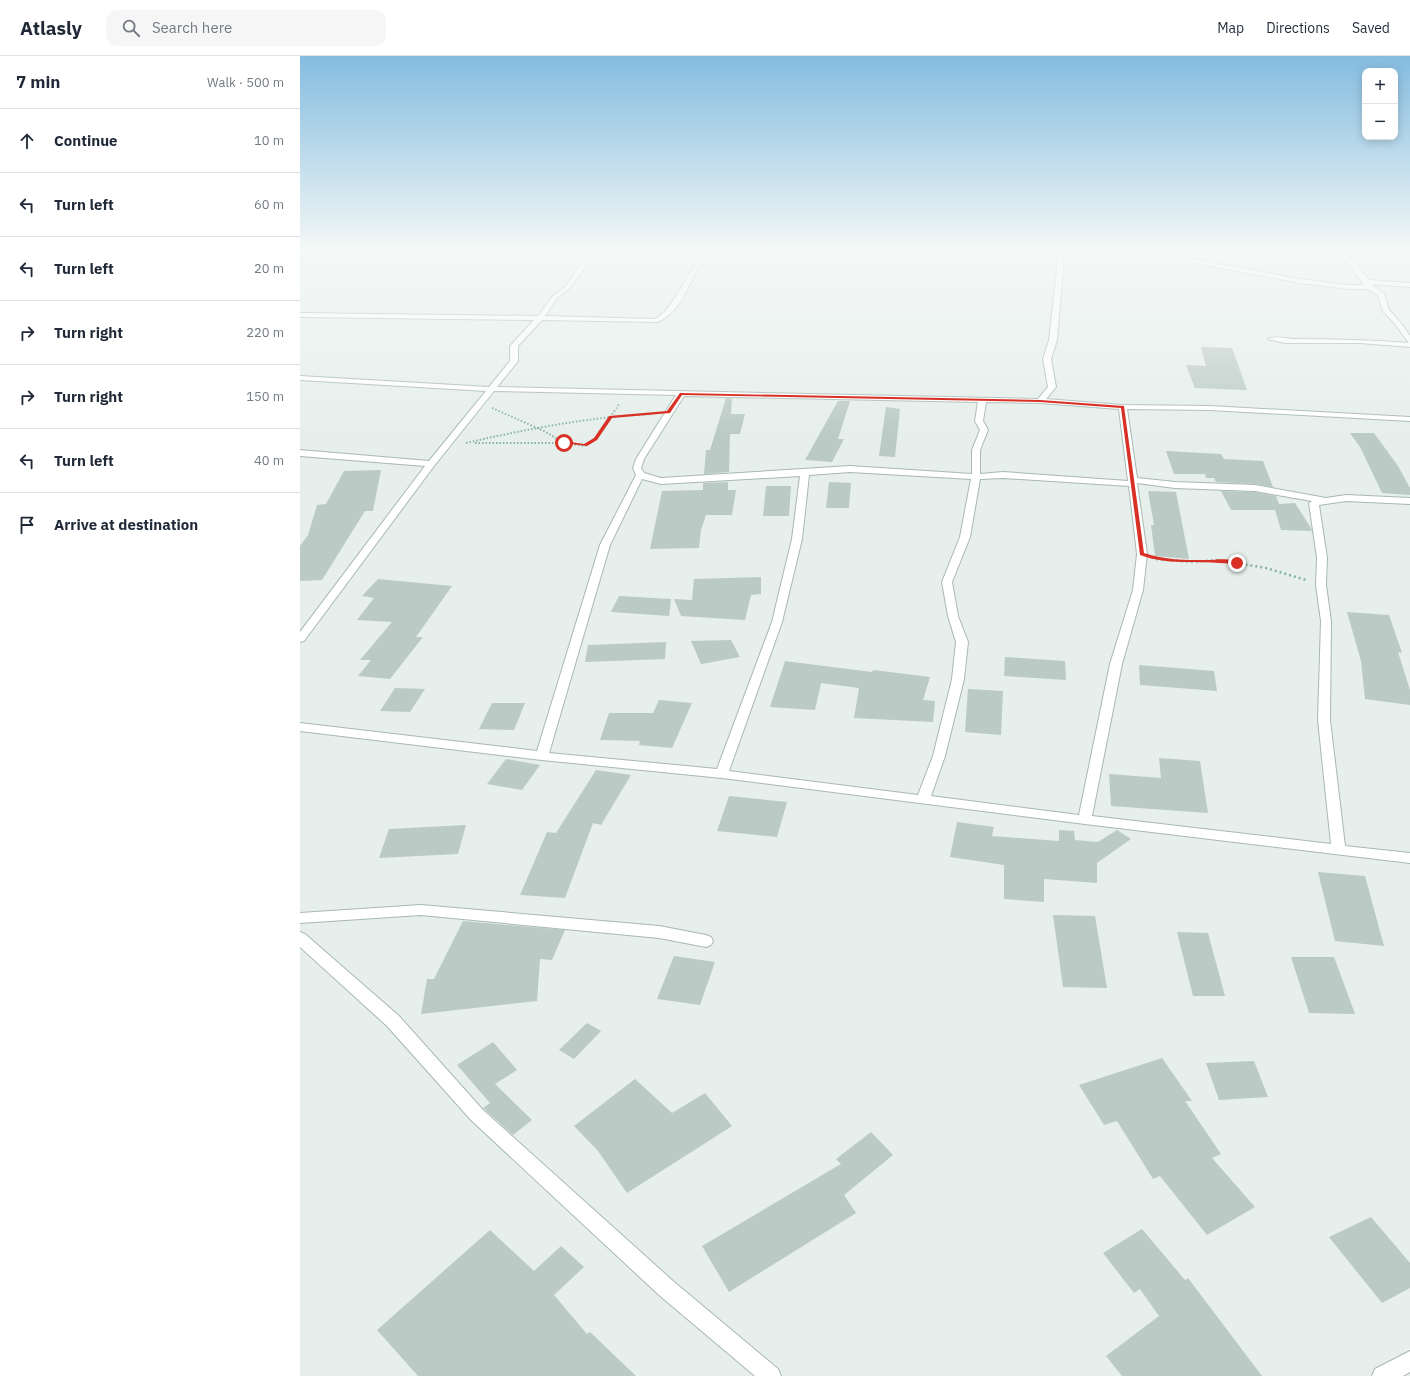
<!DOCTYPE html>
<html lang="en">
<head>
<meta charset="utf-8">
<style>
	:root { --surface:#fff; --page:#f6f6f7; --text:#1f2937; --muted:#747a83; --line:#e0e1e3 }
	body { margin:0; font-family:"IBM Plex Sans",sans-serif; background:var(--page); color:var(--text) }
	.controls { position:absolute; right:12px; top:12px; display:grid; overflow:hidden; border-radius:8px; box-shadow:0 2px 10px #0003 }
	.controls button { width:36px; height:36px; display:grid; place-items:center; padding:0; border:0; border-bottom:1px solid var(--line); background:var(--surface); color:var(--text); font:20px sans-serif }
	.stop { position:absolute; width:12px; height:12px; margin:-9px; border:3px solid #d93025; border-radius:50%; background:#fff }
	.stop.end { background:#d93025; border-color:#fff; box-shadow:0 1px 4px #0008 }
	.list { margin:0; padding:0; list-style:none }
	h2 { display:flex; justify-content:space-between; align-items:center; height:52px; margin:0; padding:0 16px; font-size:17px }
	h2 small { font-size:13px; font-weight:400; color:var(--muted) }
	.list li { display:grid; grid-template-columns:26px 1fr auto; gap:12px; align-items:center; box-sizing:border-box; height:64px; padding:0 16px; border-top:1px solid var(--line) }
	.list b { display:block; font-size:15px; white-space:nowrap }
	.list em { font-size:13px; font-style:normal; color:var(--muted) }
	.icon { flex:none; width:22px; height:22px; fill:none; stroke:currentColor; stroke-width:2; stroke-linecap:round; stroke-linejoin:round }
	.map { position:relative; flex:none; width:1110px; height:1320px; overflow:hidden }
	header { display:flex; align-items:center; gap:24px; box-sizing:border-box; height:56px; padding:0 20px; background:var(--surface); border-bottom:1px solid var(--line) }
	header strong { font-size:19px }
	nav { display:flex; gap:22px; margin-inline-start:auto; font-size:14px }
	.search { width:280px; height:36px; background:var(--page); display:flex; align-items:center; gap:10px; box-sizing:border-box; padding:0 14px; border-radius:12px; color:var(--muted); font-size:15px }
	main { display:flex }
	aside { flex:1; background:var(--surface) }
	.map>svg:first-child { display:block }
</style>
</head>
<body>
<header>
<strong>Atlasly</strong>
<div class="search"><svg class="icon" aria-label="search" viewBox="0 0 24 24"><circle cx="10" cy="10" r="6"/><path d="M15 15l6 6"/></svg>Search here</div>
<nav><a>Map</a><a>Directions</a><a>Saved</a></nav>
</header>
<main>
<aside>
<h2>7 min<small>Walk · 500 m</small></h2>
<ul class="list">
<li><svg class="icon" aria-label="ahead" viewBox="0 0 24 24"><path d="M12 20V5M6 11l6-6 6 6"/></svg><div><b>Continue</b></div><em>10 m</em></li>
<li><svg class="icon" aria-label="left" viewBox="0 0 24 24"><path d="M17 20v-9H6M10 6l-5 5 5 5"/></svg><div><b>Turn left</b></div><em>60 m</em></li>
<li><svg class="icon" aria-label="left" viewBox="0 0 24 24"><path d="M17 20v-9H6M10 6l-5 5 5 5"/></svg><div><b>Turn left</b></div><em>20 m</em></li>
<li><svg class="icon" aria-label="right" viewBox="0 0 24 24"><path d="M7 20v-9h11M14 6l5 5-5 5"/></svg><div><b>Turn right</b></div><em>220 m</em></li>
<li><svg class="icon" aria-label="right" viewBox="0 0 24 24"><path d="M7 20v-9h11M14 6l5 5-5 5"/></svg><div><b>Turn right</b></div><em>150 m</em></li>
<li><svg class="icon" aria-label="left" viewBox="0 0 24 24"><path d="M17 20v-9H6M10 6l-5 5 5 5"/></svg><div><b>Turn left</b></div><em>40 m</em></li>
<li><svg class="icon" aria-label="arrive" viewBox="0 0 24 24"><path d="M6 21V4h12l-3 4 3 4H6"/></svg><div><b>Arrive at destination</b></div></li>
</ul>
</aside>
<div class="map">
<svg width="1110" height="1320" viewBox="0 0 1110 1320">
	<rect width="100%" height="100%" fill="#e6efeb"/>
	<g fill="#bbcac4">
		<path d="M901 291 932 292 947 334 895 332 886 309 906 310Z"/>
		<path d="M426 342 432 343 431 358H445L440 378H430L429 416 404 418 406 394H410Z"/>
		<path d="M538 345H550L538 383H544L532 406 505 404Z"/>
		<path d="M586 351 600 353 595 401 579 400Z"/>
		<path d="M1050 377H1074L1098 410 1110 432V439L1082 437 1060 391Z"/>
		<path d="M866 395 921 398 924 403 963 405 973 431 955 428 916 426 914 422H906L905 418H874Z"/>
		<path d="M81 414 73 455H65L22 524 0 525V490L8 479 17 449 26 448 44 415Z"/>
		<path d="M428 426V434H436L432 459H406L401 474 399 492 350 493 362 435 403 434V427Z"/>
		<path d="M529 426 551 427 549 452H526Z"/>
		<path d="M466 430H491L489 460H463Z"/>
		<path d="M848 435 876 436 889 503 855 500 851 469H854Z"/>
		<path d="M921 435 955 436 976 440 979 448 995 447 1011 472 1012 475 981 474 975 454H931Z"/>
		<path d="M461 521V538L451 539 445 564 381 560 374 543 392 544 394 523Z"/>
		<path d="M78 523 152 530 116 581H123L90 623 58 620 71 604H60L92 566 57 564 74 542 62 540Z"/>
		<path d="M319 540 371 543 369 560 311 556Z"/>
		<path d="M1047 556 1089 559 1102 597 1098 596 1110 634V649L1065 643 1061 605Z"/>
		<path d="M431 584 440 601 401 608 391 585Z"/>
		<path d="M366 586 365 603 285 606 288 589Z"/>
		<path d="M705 601 765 605 766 624 704 620Z"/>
		<path d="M485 605 572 616 573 614 630 621 623 644 635 645 633 666 554 662 559 632 521 627 515 654 470 651Z"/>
		<path d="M839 609 914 615 917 635 840 629Z"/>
		<path d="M95 632 125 633 110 656 80 655Z"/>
		<path d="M668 633 703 635 701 679 665 676Z"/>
		<path d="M359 644 392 647 372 692 339 689 340 685 300 684 309 657H353Z"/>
		<path d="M192 647H225L214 674 179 673Z"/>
		<path d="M859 702 900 705 908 757 811 750 809 718 861 722Z"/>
		<path d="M206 703 240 709 222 734 187 728Z"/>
		<path d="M296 714 331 719 301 769 293 767 265 842 220 839 247 776 256 777Z"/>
		<path d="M429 740 487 746 477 781 417 775Z"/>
		<path d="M657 766 694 771 692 780 759 785V774L774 775 775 784 798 786 817 774 831 783 797 807V827L744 823V846L704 843V809L650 801Z"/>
		<path d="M166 769 158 798 79 802 89 773Z"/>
		<path d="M1018 816 1065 820 1084 890 1035 885Z"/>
		<path d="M753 859 795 860 807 932 763 931Z"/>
		<path d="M163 865 265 874 252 904 240 903 237 945 121 958 127 923H134Z"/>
		<path d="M877 876 908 877 925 940H893Z"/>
		<path d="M374 900 415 906 400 949 357 943Z"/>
		<path d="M991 901H1034L1055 958 1009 957Z"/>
		<path d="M287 967 301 975 274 1003 259 994Z"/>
		<path d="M193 986 217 1014 195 1028 232 1064 213 1079 183 1052 190 1047 157 1009Z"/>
		<path d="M862 1002 892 1045H885L921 1098 912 1102 955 1151 907 1179 860 1120 853 1123 817 1065 804 1069 779 1029Z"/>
		<path d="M954 1005 968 1041 919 1044 906 1007Z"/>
		<path d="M335 1023 372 1057 405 1037 432 1070 327 1137 298 1095 274 1070Z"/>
		<path d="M571 1076 593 1099 544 1139 556 1157 429 1236 402 1190 541 1108 536 1103Z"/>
		<path d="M1071 1161 1110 1207V1232L1082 1247 1029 1181Z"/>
		<path d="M842 1173 885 1224 888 1222 962 1320H822L806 1300 859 1260 840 1233 834 1237 803 1197Z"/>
		<path d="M190 1174 234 1215 261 1190 284 1211 254 1239 287 1278 290 1276 336 1320H118L77 1274Z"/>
	</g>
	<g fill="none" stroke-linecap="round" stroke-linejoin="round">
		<defs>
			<g id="minor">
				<path d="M20 195H28L0 211V207Z"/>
				<path d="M290 195H296L270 232 257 242 245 260 355 263C381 249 390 195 418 195 411 201 405 205 399 212 386 232 381 255 358 266L242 264 218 290V305L197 331 738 343 748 331 743 303 749 284 757 214 756 198 758 195H764L762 198 763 214 757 284 751 303 756 331 746 343 823 349 910 350 1110 361V365L910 354 827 353 837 422 875 426 955 429 1026 442 1046 439 1110 442V448L1046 445 1019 449 1027 502 1026 529 1031 565 1030 664 1045 790 1110 797V807L785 768 422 722 242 704 0 675V667L237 695 300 489 336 419 333 412 336 403 376 339 194 335 134 410 4 585 0 586V576L125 410 0 400V394L129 405 186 335 0 324V320L189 331 210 305V290L234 264 0 261V257L238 260 253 240 266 230ZM384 340 678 346 675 365 680 374 672 394V418L550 410 361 422 344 417 341 412 344 403ZM686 346 740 347 819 353 828 425 703 416 680 418V394L688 374 683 365ZM550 416 671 423 660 481 642 526 648 560 656 586 652 623 633 700 618 739 429 715 482 566 502 483 509 419ZM500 420 492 483 472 566 417 713 249 697 310 489 342 423 361 428ZM703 422 829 430 837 498 833 534 810 608 779 759 631 740 645 700 664 623 668 586 658 560 652 526 670 481 680 423ZM837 427 875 432 955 435 1012 445 1009 447 1017 502 1016 529 1021 565 1018 664 1031 788 792 760 822 608 843 534 847 498Z"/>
				<path d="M833 195H848L1000 223 1048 229H1064L1039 195H1045L1069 224 1110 227V231L1071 228 1084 238 1089 254 1100 266 1110 280V291L1060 287H985L968 283C974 279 988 283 995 283 1033 283 1071 284 1109 287L1095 268 1083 255 1078 239 1067 233H1048L1000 227Z"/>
				<path d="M1091 195 1110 196V200Z"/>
				<path d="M121 849 359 870 406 879 411 881 413 885 411 889 406 891 359 882 121 859 0 867V857Z"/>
				<path d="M0 876 5 878 99 960 183 1054 373 1225 478 1313 481 1320H455L359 1239 171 1064 87 970 0 891Z"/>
				<path d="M1110 1295V1316L1103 1320H1072L1075 1313Z"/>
			</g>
		</defs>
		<use href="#minor" stroke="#a8b8b2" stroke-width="2"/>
		<g stroke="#86b3a5" stroke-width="2" stroke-dasharray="1.5 2" stroke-linecap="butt">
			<path d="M192 352 244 375 264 387 285 390 295 383 320 347"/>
			<path d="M166 387C227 373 289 361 352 358"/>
			<path d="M175 387H264"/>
		</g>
		<path stroke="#86b3a5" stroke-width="2.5" stroke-dasharray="2 3" stroke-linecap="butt" d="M856 503 893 506 918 504 966 512 1006 524"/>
		<use href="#minor" fill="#fff" fill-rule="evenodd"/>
	</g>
	<linearGradient id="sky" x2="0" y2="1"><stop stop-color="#84bce0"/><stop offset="0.51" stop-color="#f4f8f6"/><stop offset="1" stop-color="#f4f8f6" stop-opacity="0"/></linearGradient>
	<rect width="1110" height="380" fill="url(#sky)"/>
	<path fill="#d93025" d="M380 337 740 344 824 350 844 497C864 504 885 504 906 504 917 504 930 501 940 507L937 509C905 503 872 511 840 499L821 352 740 346 382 339 370 357 312 362 297 384 287 390 262 387 264 385 284 388 294 382 309 360 367 355Z"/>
</svg>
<div class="controls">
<button>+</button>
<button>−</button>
</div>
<div class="stop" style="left:264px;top:387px"></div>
<div class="stop end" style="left:937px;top:507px"></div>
</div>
</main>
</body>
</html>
